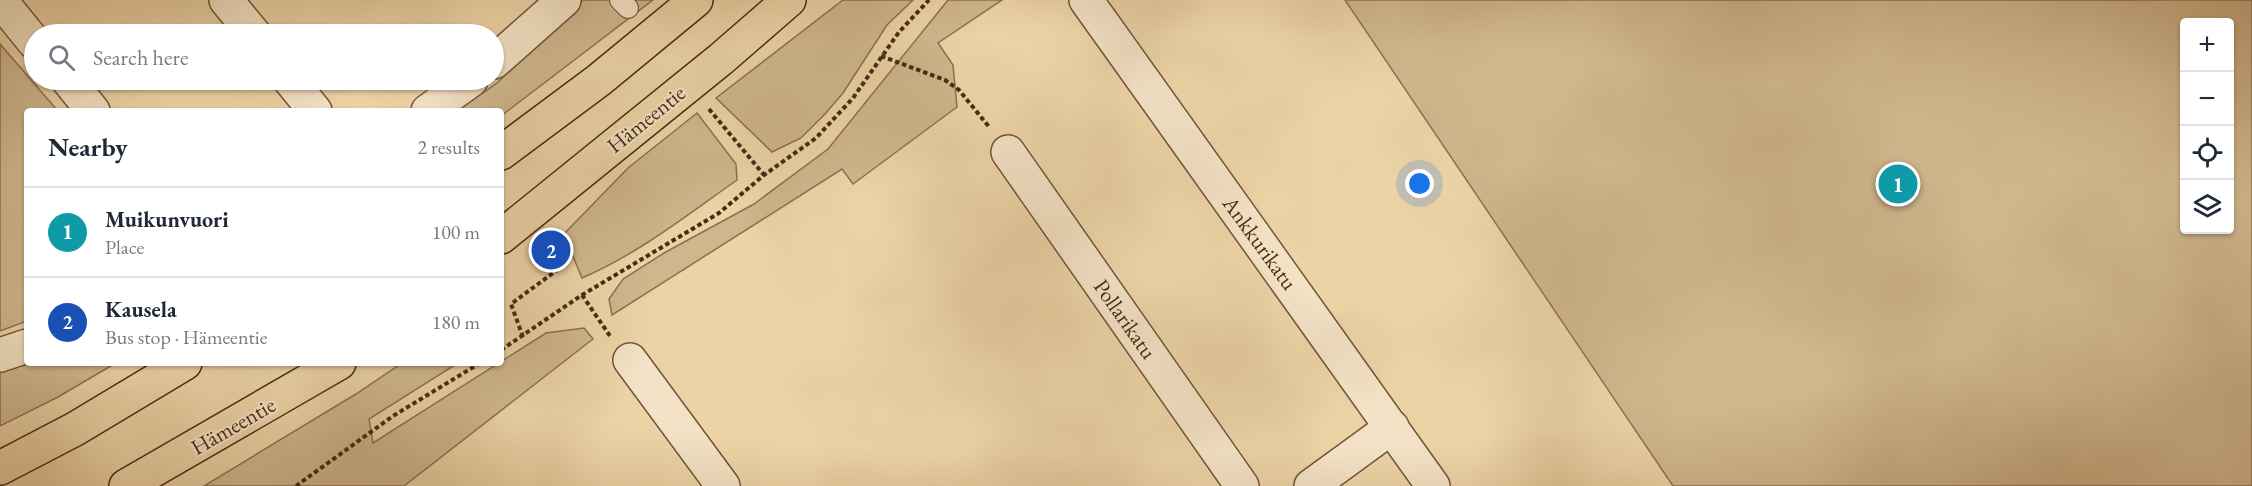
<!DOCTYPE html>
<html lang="en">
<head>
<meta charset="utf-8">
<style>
	:root { --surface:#fff; --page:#f2f2f3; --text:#1f2937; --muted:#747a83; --line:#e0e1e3; --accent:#7c3aed }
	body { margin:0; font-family:"EB Garamond",serif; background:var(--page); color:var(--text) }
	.controls { position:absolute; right:18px; top:18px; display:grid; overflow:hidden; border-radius:6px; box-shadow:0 2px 4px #0004 }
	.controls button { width:54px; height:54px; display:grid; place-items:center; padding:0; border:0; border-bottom:2px solid var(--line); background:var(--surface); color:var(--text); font:30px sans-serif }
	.you { position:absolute; left:1420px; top:184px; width:21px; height:21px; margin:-15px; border:4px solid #fff; border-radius:50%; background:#1a73e8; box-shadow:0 0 0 9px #1a73e833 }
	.badge { display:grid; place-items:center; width:39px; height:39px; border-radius:50%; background:var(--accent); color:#fff; font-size:20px; font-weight:700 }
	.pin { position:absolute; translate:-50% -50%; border:3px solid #fff; box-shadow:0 2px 6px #0006 }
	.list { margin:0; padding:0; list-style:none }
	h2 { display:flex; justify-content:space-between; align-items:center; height:78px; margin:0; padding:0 24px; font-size:26px }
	h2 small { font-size:20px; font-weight:400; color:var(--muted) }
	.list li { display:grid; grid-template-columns:39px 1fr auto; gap:18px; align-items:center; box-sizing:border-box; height:90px; padding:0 24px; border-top:2px solid var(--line) }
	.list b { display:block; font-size:22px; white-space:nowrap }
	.list p { margin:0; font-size:20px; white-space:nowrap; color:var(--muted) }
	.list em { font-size:20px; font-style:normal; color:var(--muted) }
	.icon { flex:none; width:33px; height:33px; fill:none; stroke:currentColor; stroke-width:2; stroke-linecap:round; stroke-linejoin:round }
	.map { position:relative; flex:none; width:2252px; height:486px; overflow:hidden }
	.search { position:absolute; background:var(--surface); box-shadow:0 2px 4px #0004; left:24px; top:24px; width:480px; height:66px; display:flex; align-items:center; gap:15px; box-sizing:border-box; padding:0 21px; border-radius:33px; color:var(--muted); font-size:22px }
	.panel { position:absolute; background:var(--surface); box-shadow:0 2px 4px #0004; left:24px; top:108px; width:480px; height:258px; border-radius:6px }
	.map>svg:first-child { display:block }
</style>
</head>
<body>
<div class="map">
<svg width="2252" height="486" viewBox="0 0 2252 486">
	<rect width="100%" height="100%" fill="#ecd3a6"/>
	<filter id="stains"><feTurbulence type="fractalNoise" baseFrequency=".00333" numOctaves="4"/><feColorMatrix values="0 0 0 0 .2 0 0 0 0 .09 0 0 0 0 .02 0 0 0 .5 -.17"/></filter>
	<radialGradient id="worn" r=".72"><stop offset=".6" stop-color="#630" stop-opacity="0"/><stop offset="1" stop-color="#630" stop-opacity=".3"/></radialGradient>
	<g fill="#d0b68d" stroke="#8c7051" stroke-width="1.5" fill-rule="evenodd">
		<path d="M583 0H653L501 116V111H457L497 83Z"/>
		<path d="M843 0H913L887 25 843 93 826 113 801 138 772 152 716 98Z"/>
		<path d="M948 0H1002L938 43 953 65 957 107 853 184 842 169 612 315 609 299 623 279 664 253 754 204 828 149Z"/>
		<path d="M1345 0H2252V486H1673ZM2184 22H2230V230H2184Z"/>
		<path d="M0 44 58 111H27V321L0 331Z"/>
		<path d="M697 113 736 164 737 180C687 215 638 254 582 278L569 247 561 237 628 168Z"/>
		<path d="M584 328 593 339 404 486H204L356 394 402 363H458L369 419 373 443 546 333Z"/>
		<path d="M30 363H116L58 397 0 426V373Z"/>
	</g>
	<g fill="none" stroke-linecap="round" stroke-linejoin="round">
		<defs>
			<path id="service" d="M620 0 628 8"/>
			<g id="minor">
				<path d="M0 0 34 42"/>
				<path d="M226 0 254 34"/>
				<path d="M1086 0 1433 486"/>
				<path d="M494 62 564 0"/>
				<path d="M68 80 93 111"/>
				<path d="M290 80 315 111"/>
				<path d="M428 111 471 80"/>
				<path d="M1008 152 1242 486"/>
				<path d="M0 355 27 346"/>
				<path d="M630 360 723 486"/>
				<path d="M1311 486 1392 427"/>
			</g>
			<g id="trunk">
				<path d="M501 153 599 80 696 0"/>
				<path d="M501 237 721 59 789 0"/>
				<path d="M0 468 75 429 185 363"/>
				<path d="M126 486 339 363"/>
			</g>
		</defs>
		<use href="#service" stroke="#705439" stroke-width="22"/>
		<use href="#minor" stroke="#705439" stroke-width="36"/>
		<use href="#trunk" stroke="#472a15" stroke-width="36"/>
		<g stroke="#472a15" stroke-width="4" stroke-dasharray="4.5 3" stroke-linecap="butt">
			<path d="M881 56 945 80 959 90 990 128"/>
			<path d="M709 109 764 175"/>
			<path d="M582 295 610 336"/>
			<path d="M523 337 511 304 561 267 555 258"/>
			<path d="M501 350 582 295 719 213 764 175 816 138 853 98 899 32 929 0"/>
			<path d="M296 486 393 416 480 363"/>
		</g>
		<use href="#service" stroke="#f3e2c5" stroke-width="20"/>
		<use href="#minor" stroke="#f3e2c5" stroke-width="33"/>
		<use href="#trunk" stroke="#ecd3a6" stroke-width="33"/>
	</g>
	<g text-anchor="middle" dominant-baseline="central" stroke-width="4.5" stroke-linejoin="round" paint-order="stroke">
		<g font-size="22" fill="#472a15" stroke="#f3e2c5">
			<text transform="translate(646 119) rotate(-39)">Hämeentie</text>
			<text transform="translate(1260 243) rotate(54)">Ankkurikatu</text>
			<text transform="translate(1125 319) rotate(55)">Pollarikatu</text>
			<text transform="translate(233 426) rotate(-30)">Hämeentie</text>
		</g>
	</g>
	<rect width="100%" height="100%" filter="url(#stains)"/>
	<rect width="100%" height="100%" fill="url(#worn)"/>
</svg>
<div class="controls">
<button>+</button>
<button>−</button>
<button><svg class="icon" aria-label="locate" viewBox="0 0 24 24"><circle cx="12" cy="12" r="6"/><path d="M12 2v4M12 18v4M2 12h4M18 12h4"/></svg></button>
<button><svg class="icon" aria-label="layers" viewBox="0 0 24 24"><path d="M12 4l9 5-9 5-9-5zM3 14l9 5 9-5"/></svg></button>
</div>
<div class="you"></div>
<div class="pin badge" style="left:1898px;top:184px;background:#0f9aa8">1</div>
<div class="pin badge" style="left:551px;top:250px;background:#1a4fb4">2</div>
<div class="search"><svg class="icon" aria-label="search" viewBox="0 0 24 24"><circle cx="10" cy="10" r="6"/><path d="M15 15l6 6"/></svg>Search here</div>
<section class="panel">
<h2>Nearby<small>2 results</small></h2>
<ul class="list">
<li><span class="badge" style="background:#0f9aa8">1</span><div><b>Muikunvuori</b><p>Place</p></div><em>100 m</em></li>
<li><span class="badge" style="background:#1a4fb4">2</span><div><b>Kausela</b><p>Bus stop · Hämeentie</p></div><em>180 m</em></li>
</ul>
</section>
</div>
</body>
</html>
